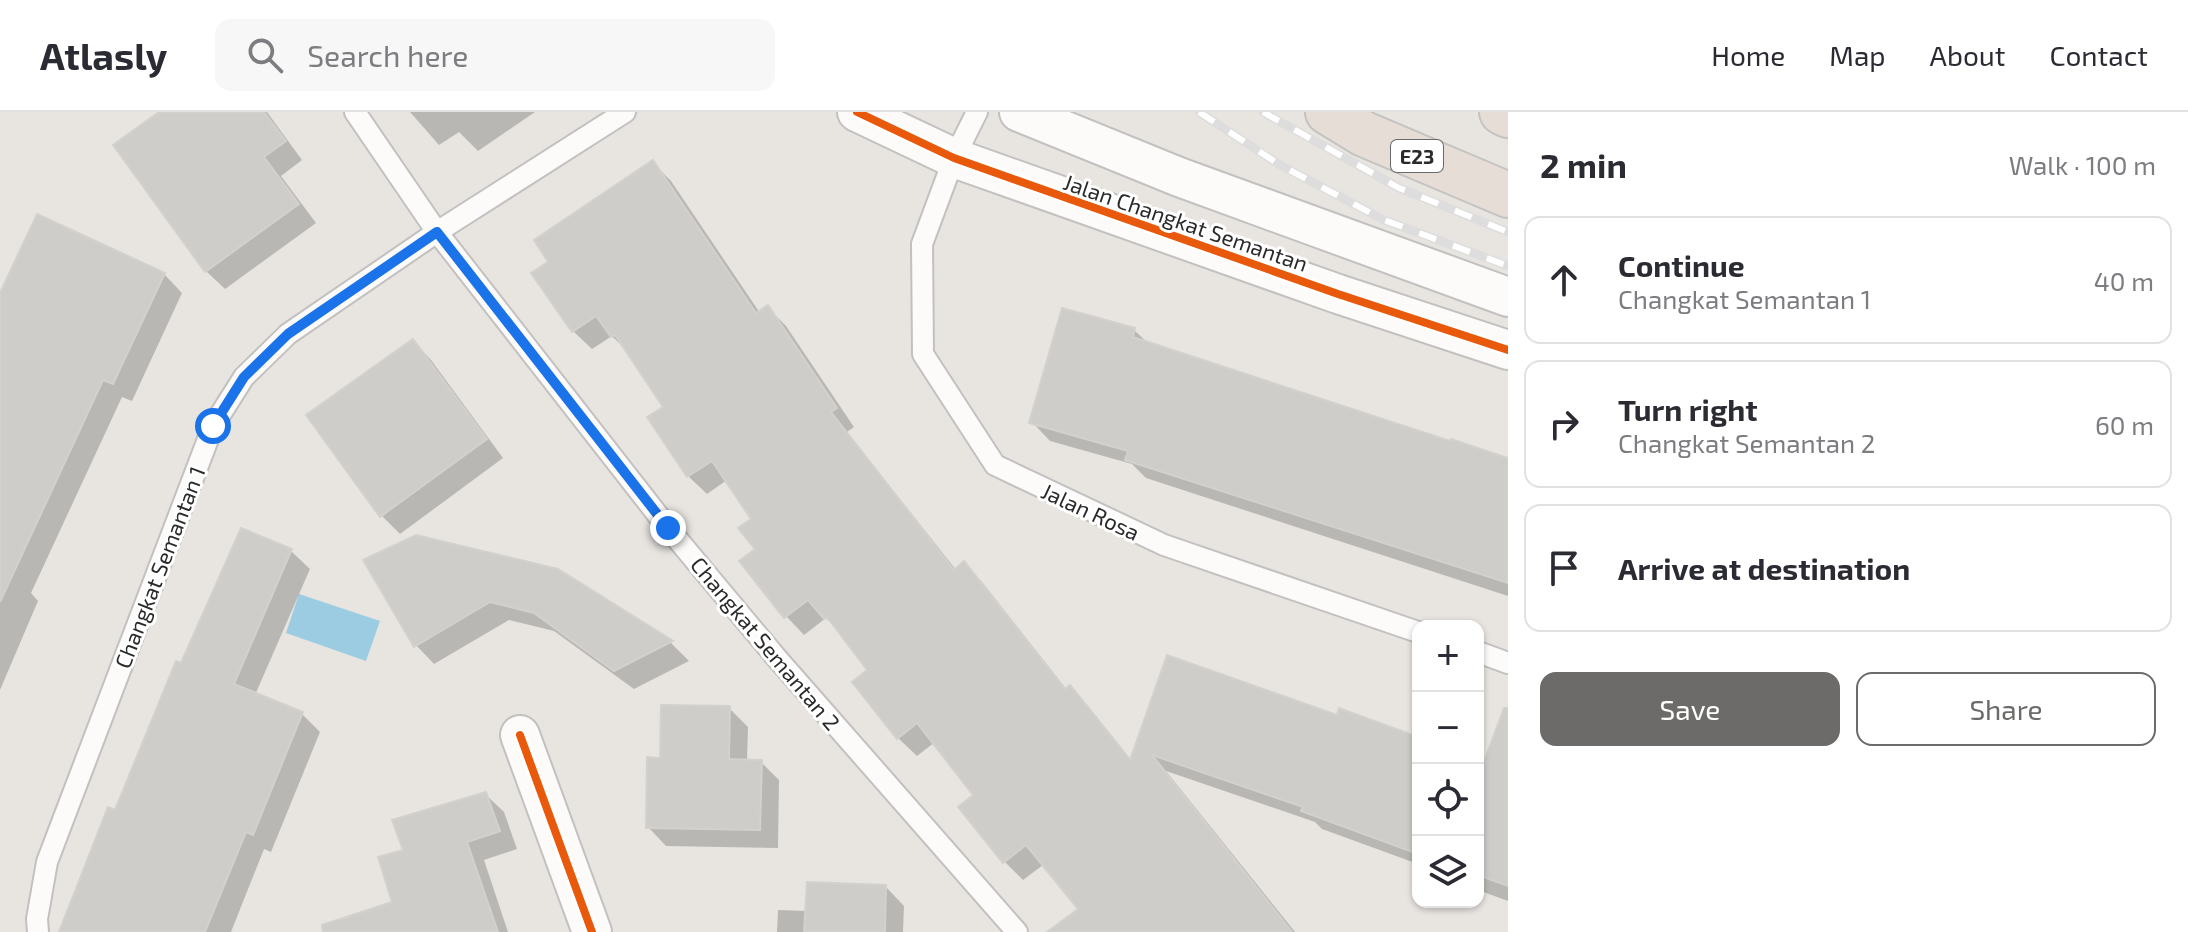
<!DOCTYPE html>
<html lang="en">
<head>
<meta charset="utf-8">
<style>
	:root { --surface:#fff; --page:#f7f7f7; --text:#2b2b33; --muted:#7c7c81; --line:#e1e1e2; --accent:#6c6b6a }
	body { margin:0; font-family:"Exo 2",sans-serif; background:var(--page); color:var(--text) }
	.controls { position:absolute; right:24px; bottom:24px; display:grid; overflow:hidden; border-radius:16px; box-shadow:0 2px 6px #0004 }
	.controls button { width:72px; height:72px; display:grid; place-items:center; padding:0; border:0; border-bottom:2px solid var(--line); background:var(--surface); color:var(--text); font:40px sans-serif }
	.stop { position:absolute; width:24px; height:24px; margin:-18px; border:6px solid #1a73e8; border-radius:50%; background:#fff }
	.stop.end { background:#1a73e8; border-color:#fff; box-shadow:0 2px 8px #0008 }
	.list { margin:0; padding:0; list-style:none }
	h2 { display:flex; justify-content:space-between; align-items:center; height:104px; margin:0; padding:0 32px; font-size:34px }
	h2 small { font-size:26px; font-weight:400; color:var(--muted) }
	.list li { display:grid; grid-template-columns:52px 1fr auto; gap:24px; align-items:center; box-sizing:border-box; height:128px; margin:0 16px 16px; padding:0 16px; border:2px solid var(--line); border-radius:16px }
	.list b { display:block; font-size:30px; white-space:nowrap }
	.list p { margin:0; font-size:26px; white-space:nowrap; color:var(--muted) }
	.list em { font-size:26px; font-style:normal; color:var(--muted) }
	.actions { display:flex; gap:16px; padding:24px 32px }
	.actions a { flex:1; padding:18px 0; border:2px solid var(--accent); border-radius:16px; text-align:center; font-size:28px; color:var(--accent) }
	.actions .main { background:var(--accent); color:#fff }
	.icon { flex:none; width:44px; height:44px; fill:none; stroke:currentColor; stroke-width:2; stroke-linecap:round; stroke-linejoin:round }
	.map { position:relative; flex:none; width:1508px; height:820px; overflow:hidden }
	header { display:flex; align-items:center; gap:48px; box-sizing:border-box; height:112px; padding:0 40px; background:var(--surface); border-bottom:2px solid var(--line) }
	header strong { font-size:38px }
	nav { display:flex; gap:44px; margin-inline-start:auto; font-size:28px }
	.search { width:560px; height:72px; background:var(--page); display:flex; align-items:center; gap:20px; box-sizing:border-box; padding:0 28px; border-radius:16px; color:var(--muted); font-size:30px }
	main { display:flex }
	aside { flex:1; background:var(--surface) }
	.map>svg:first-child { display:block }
</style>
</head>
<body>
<header>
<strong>Atlasly</strong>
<div class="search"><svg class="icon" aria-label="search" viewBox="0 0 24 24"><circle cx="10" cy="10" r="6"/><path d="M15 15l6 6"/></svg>Search here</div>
<nav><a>Home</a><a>Map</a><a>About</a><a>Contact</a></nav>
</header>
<main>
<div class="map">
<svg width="1508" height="820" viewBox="0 0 1508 820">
	<rect width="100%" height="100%" fill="#e8e5e1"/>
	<path fill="#9ccce2" d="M299 482 380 509 366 549 286 521Z"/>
	<g fill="#0003">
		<path d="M162 0H267L302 48 281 64 316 111 225 177 206 159Z"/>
		<path d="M410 0H535L478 39 459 20 439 33Z"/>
		<path d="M653 51 671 69 760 201 768 196 786 214 854 315 847 320 956 458 964 452 982 470 1067 578 1069 576 1088 594 1132 649 1168 545 1338 605 1418 627V752L1322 717 1315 710 1166 659 1295 820H1087L1081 797 1043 753 1023 768 1005 750 976 683 935 630 917 644 898 626 870 559 844 525 826 506 804 523 786 504 758 438 754 407 727 368 707 382 688 364 666 295 630 242 612 224 592 237 573 219 551 150Z"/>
		<path d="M164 162 182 181 132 289 122 285 31 481 38 489 0 578V187Z"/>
		<path d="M1134 218 1149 232 1508 349V484L1146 366 1132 352 1050 329 1032 310Z"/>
		<path d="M413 229 431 248 503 346 400 422 382 404Z"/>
		<path d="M242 418 291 439 310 457 255 583 302 602 320 620 271 740 264 737 231 820H61Z"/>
		<path d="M417 425 558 459 671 531 689 549 634 577 554 519 509 508 434 552 416 533Z"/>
		<path d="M729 596 748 615 747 649 761 650 779 668 778 736 666 734 648 715Z"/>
		<path d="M1478 649 1508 655V789L1478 778Z"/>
		<path d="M485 682 504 700 517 737 484 748 508 820H339L395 791 406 739Z"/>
		<path d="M886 775 904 794 903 820H777L778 798 808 799Z"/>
	</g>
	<g fill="#cfcdca" stroke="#d3d1cd" stroke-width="2">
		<path d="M159 0H264L286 29 264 45 299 92 205 160 113 33Z"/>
		<path d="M653 48 756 201 768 193 837 296 831 300 954 458 964 449 1065 577 1070 573 1130 648 1167 543 1337 603 1339 596 1418 625V742L1301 699 1303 695 1152 643 1292 820H1047L1078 797 1026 733 1003 751 958 695 973 683 917 611 897 627 852 570 867 558 827 505 824 507 808 488 784 506 739 449 755 437 738 416 751 407 712 349 687 365 647 305 663 295 615 223 611 225 596 204 572 220 531 161 548 150 534 128Z"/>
		<path d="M37 102 165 161 113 272 103 268 0 490V181Z"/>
		<path d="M1062 196 1135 216 1133 225 1450 329 1451 327 1508 346V471L1125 348 1128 339 1029 311Z"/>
		<path d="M413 227 487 327 380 405 306 303Z"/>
		<path d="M241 416 292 437 234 572 303 600 253 723 246 720 205 820H59L108 695 115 698 176 549 181 551Z"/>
		<path d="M416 423 558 457 673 529 614 559 534 501 490 490 414 535 363 448Z"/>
		<path d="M661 593 730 594 729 647 762 648 760 718 646 716 647 645 660 646Z"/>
		<path d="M1504 596H1508V774L1478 763V666Z"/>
		<path d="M486 680 500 719 467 730 498 820H323L322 813 392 790 378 745 403 738 392 708Z"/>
		<path d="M807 770 886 773 885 820H804Z"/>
	</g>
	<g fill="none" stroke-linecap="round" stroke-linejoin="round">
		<defs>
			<g id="lane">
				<path d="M355 0 437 120 668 416 775 544 1017 820"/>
				<path d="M977 0 954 46 922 132 923 242 995 353 1164 433 1418 520"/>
				<path d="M1478 540 1508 551"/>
				<path d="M38 820 37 807 47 750 213 314 244 265 288 222 437 120 625 0"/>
			</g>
			<g id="street">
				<path d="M857 0 954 46 1338 182 1508 238"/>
				<path d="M1019 0 1179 65 1508 185"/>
				<path d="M520 623 592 820"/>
			</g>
			<g id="highway">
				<path d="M1328 0 1364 22 1508 83"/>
				<path d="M1502 0 1508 3"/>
			</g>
		</defs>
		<use href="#lane" stroke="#c2c1c0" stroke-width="24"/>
		<use href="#street" stroke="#c2c1c0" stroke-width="42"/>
		<use href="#highway" stroke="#c4c3c2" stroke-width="48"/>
		<use href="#lane" stroke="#fcfbfa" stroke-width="20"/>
		<use href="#street" stroke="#fcfbfa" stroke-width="38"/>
		<use href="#highway" stroke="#e6ded6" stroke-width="44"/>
		<defs>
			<g id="rail">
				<path d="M1199 0 1280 53 1384 108 1508 154"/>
				<path d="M1263 0 1399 76 1508 120"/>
			</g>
		</defs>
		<use href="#rail" stroke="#deddde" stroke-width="9"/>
		<use href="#rail" stroke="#fff" stroke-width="6" stroke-dasharray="18" stroke-linecap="butt"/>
		<defs>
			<g id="cycleway">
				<path d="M857 0 954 46 1338 182 1508 238"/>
				<path d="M520 623 592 820"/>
			</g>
		</defs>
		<use href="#cycleway" stroke="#fff" stroke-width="13"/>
		<use href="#cycleway" stroke="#e8590c" stroke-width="8"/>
	</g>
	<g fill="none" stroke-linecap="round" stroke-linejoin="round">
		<path stroke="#1a73e8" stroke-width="10" d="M213 314 244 265 288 222 437 120 668 416"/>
	</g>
	<g text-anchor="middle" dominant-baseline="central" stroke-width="6" stroke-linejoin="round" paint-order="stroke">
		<rect fill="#fff" stroke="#6a6a6a" stroke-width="2" x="1391" y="28" width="52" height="32" rx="6"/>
		<g font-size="20" font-weight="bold" fill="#2a2a2a">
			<text x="1417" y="44">E23</text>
		</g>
		<g font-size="22" fill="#2a2a2a" stroke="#fff">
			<text transform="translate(1186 110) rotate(19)">Jalan Changkat Semantan</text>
			<text transform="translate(1091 399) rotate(25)">Jalan Rosa</text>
			<text transform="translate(159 455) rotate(-69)">Changkat Semantan 1</text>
			<text transform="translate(766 531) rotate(50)">Changkat Semantan 2</text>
		</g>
	</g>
</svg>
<div class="controls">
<button>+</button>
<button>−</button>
<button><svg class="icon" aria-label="locate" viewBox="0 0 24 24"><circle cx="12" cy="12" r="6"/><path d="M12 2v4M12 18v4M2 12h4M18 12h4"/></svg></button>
<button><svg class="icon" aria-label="layers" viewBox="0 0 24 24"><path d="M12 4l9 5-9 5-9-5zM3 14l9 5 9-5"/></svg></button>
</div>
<div class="stop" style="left:213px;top:314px"></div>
<div class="stop end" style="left:668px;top:416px"></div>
</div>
<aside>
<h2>2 min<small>Walk · 100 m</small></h2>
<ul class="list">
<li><svg class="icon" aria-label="ahead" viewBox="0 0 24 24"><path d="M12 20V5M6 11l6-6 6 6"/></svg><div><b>Continue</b><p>Changkat Semantan 1</p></div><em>40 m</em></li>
<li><svg class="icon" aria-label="right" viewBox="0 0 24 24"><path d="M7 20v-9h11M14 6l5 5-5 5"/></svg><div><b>Turn right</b><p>Changkat Semantan 2</p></div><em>60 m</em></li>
<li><svg class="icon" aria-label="arrive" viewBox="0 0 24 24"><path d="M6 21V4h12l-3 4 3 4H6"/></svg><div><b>Arrive at destination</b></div></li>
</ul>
<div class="actions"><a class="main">Save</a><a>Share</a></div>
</aside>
</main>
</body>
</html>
